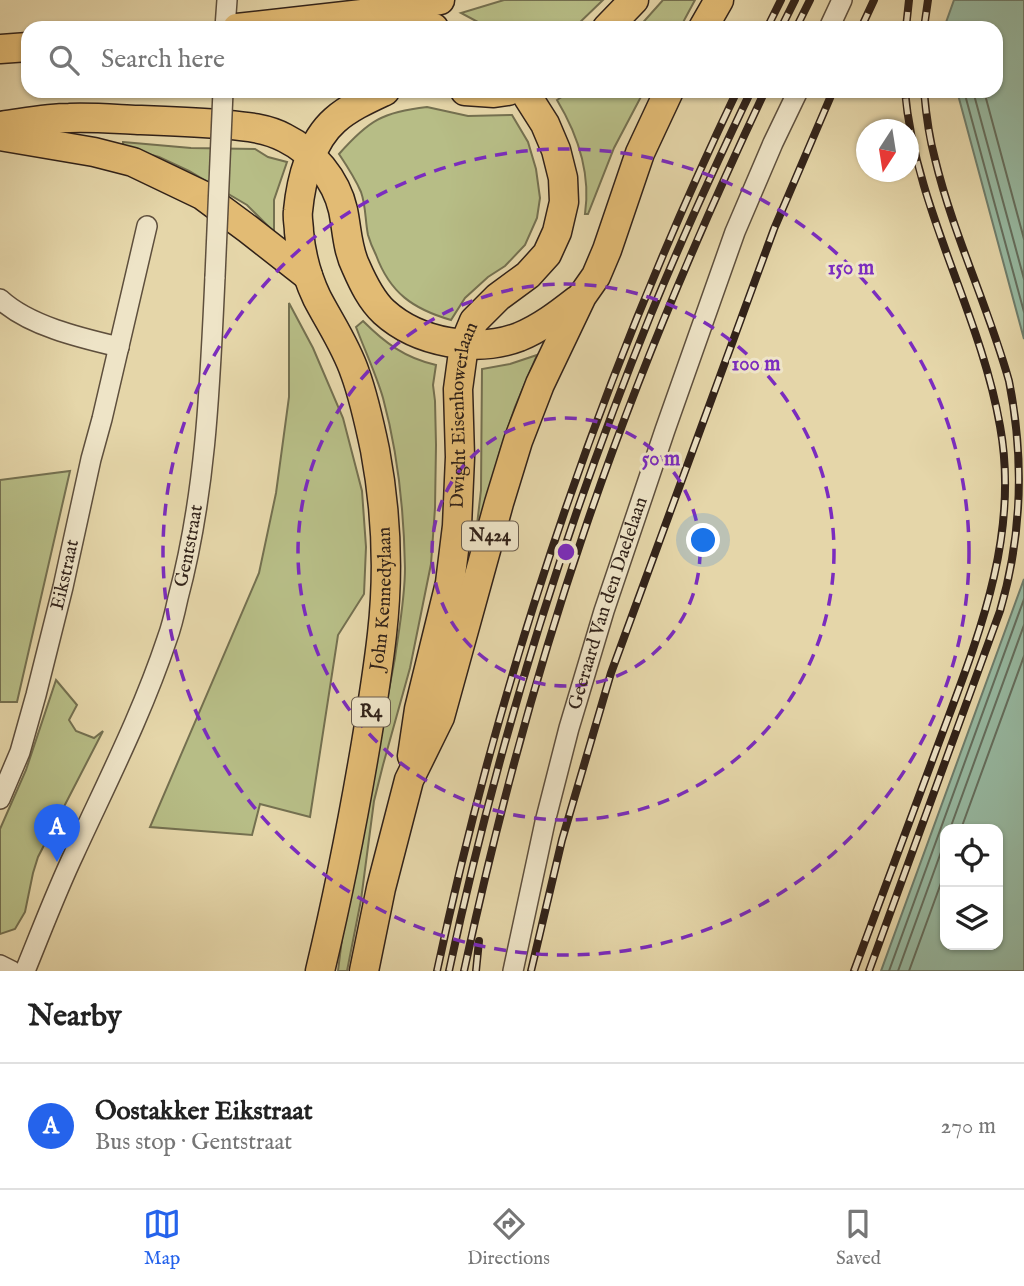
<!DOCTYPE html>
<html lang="en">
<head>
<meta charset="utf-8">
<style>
	:root { --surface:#fff; --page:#f2f2f2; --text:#222; --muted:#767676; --line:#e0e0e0; --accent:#2563eb }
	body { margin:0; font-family:"IM FELL English",serif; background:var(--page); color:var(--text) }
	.controls { position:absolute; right:21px; bottom:21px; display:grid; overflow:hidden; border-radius:14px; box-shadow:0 2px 5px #0004 }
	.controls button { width:63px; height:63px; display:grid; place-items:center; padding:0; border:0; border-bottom:2px solid var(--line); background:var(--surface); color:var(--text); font:35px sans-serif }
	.compass { position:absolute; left:856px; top:119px; width:63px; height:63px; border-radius:50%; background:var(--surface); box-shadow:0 2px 5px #0004; rotate:192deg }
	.you { position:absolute; left:704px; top:541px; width:24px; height:24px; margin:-18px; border:5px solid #fff; border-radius:50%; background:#1a73e8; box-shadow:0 0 0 10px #1a73e833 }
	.badge { display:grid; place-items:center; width:46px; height:46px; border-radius:50%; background:var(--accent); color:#fff; font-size:23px; font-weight:700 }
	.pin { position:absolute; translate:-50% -58px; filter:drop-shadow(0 2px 4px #0008) }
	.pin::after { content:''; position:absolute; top:37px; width:24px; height:21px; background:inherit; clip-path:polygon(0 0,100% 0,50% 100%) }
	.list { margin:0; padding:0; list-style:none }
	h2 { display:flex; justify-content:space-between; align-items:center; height:91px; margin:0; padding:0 28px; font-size:30px }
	h2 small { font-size:23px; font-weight:400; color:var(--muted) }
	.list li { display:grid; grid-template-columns:46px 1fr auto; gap:21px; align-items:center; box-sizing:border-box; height:126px; padding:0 28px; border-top:2px solid var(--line) }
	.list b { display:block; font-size:26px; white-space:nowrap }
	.list p { margin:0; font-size:23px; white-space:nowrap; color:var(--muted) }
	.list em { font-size:23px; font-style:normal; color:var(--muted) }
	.icon { flex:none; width:38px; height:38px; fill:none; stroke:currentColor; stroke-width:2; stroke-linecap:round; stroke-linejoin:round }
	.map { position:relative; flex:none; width:1024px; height:971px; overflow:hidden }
	.search { position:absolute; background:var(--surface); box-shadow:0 2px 5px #0004; left:21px; right:21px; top:21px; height:77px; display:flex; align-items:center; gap:18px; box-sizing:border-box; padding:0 24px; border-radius:21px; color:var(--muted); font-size:26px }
	.sheet { height:217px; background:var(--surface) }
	nav { display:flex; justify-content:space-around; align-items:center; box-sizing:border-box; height:98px; border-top:2px solid var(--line); background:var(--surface); font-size:19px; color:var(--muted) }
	nav a { display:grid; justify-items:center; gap:4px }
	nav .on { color:var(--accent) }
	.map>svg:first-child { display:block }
</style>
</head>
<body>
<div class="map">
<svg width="1024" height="971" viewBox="0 0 1024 971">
	<rect width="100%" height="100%" fill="#e5d6a9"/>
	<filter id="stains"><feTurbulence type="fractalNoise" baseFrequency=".00286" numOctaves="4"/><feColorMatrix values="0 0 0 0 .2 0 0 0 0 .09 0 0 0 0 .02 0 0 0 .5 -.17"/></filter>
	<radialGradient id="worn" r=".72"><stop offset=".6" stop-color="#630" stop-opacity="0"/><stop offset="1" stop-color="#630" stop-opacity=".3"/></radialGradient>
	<g fill="#b7bd86" stroke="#747050" stroke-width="2">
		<path d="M504 0H603L574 28H489L461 13Z"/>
		<path d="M663 0H695L680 28H638Z"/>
		<path d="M571 91H644L614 148 588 214H585C591 173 578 135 557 100Z"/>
		<path d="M427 107 468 116 512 115 528 142 536 169 540 198 537 218 525 245 505 266 488 277 465 298 451 320C413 309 390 293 376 255 373 249 370 242 368 235 365 220 366 206 361 192 355 178 347 166 339 154 369 120 383 112 427 107Z"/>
		<path d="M123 142 191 148 255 149 268 157 287 162 274 200V232L247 205 189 171 159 157 123 147Z"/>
		<path d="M289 303 313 348 343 418 362 491 366 547 364 594 338 635 310 817 260 804 252 835 150 827 259 573 276 493 289 397Z"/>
		<path d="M363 321C385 343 405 358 436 365L433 385 435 401 436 445 435 508 431 564 410 668 383 765 374 801 361 900 347 971H338L343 931 395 658C399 629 405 598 405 568 404 511 398 453 383 398 376 374 365 351 356 327Z"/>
		<path d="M537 355 515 407 500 451 481 525H477L481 490 482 369 510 364Z"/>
		<path d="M70 471 17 702H0V480Z"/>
		<path d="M56 680 77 705 69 720 76 731 94 738 103 731 38 857 33 873 25 912 15 929 0 934V829L26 770Z"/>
	</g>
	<g fill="#97baa3" stroke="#6e7d6c" stroke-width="2" fill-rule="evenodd">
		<path d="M954 0H1024V339L957 91H996V28H944Z"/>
		<path d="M1024 579V971H881ZM945 829H998V945H945Z"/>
	</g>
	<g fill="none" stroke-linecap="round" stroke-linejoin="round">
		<g stroke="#646e5e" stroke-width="2">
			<path d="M964 91 1024 312"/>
			<path d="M973 91 1024 279"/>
			<path d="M984 91 1024 239"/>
			<path d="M950 829 1024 625"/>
			<path d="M961 829 1024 656"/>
			<path d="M889 971 1024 599"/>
			<path d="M898 971 945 841"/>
			<path d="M909 971 945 872"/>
		</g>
		<defs>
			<g id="minor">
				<path d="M225 28 227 0"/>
				<path d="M829 28 842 0"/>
				<path d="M0 299C29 326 81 338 119 347"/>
				<path id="s1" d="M0 799 20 752 36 695 63 587 91 459 102 419 147 226"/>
				<path d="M0 965 12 971"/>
				<path id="s2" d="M25 971C41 932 56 892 74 854 107 782 142 714 167 639 172 626 175 612 178 598 206 493 210 385 215 277"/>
				<path id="s3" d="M513 971 545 822 569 728 604 611 665 430 735 232 773 143 798 91"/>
			</g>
			<g id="highway">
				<path d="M386 14 434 28"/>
				<path d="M237 28 379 12 440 0"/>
				<path d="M607 28 634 0"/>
				<path d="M703 28 719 0"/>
				<path d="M0 49 28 47"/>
				<path d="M465 91 494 93 508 91"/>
				<path d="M0 126C23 123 46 118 69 118 92 117 115 119 138 120 164 121 191 122 218 124 240 126 265 127 285 138 313 152 336 179 343 210 347 229 347 249 356 267 363 283 371 300 384 312 418 343 477 353 519 337 541 328 559 314 577 300"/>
				<path d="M0 136 94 152 133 162 202 195 248 229 308 276"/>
				<path id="s4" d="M412 756 419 709 450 583 457 526 460 457 458 389 464 345 474 321 498 297 528 275 547 254 557 232 564 202 563 178 556 150 545 124 524 91"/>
				<path id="s5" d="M320 971C338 896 353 820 366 743 372 707 378 670 382 634 389 573 386 509 375 450 370 426 363 395 355 373 346 346 330 323 317 298 307 277 301 254 299 232 299 225 297 218 298 211 301 179 311 141 335 120 350 107 368 99 385 91"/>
				<path d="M364 971 381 888 409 780 440 717 499 503 518 441 540 384 582 296 596 276 607 250 640 153 669 91"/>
			</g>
		</defs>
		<use href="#minor" stroke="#5e4f3d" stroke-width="22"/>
		<use href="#highway" stroke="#312219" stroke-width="31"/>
		<use href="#minor" stroke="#eee4c7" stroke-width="19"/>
		<use href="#highway" stroke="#e2bb74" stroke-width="28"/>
		<defs>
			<g id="rail">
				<path d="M767 28 781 0"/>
				<path d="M781 28 795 0"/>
				<path d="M796 28 810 0"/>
				<path d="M861 28 874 0"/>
				<path d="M906 28 909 0"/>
				<path d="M924 28 928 0"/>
				<path d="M437 971C502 667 603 371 737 91"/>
				<path d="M449 971C497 746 565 526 651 314 682 238 716 164 751 91"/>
				<path d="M464 971C496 823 535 676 584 532 635 381 697 235 765 91"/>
				<path d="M476 971 479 941"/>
				<path d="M531 971 562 840 611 673 774 229 833 91"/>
				<path d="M854 971C881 898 908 826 935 753 974 647 1021 541 1000 426 980 311 915 208 905 91"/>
				<path d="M869 971 1000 611C1022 536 1024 457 1009 381 988 306 953 234 935 159 929 137 926 114 924 91"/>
			</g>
		</defs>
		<use href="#rail" stroke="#312219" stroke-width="8"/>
		<use href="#rail" stroke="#eee4c7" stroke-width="5" stroke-dasharray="16" stroke-linecap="butt"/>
		<defs>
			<path id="minor-bridge" d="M215 277 223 91"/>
		</defs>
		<use href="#minor-bridge" stroke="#5e4f3d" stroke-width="22" stroke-linecap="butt"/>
		<use href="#minor-bridge" stroke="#eee4c7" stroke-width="19"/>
	</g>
	<g fill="none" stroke="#7b2cbf" stroke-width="3.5" stroke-dasharray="12 9">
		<circle cx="566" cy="552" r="134"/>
		<circle cx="566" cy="552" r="268"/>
		<circle cx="566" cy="552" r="403"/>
	</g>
	<g text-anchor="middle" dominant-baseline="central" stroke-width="6" stroke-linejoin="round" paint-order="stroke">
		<g fill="#eee4c7" stroke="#6a5c4d" stroke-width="2">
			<rect x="462" y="521.5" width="56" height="29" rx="5"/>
			<rect x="352" y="697.5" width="38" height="29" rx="5"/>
		</g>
		<g font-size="18" font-weight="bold" fill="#312219">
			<text x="490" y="536">N424</text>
			<text x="371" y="712">R4</text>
		</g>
		<g font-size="19" fill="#312219" stroke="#eee4c7">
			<text stroke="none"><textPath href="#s4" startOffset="346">Dwight Eisenhowerlaan</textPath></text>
			<text stroke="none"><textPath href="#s2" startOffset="457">Gentstraat</textPath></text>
			<text stroke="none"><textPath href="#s1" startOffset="234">Eikstraat</textPath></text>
			<text stroke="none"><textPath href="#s5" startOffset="378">John Kennedylaan</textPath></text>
			<text stroke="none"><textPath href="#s3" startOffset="380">Geeraard Van den Daelelaan</textPath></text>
		</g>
	</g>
	<circle cx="566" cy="552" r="10" fill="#7b2cbf" stroke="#eee4c7" stroke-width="3.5"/>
	<g font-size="21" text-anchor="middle" font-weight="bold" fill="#7b2cbf" stroke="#eee4c7" stroke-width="6" stroke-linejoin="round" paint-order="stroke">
		<text x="851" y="274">150 m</text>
		<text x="756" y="370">100 m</text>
		<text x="661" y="465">50 m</text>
	</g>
	<rect width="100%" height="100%" filter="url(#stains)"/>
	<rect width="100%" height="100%" fill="url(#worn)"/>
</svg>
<div class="controls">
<button><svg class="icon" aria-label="locate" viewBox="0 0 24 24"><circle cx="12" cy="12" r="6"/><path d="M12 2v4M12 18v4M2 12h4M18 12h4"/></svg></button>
<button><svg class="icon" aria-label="layers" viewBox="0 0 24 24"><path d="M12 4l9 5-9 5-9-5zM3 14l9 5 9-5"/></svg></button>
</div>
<svg class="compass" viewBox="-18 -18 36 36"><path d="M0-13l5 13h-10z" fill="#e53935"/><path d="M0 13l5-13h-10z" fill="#767676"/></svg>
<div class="you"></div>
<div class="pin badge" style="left:57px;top:862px">A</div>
<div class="search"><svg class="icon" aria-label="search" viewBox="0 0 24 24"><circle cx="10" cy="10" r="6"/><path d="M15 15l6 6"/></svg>Search here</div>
</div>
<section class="sheet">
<h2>Nearby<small></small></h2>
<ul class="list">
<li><span class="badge">A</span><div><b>Oostakker Eikstraat</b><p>Bus stop · Gentstraat</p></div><em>270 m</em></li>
</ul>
</section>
<nav>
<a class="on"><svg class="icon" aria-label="map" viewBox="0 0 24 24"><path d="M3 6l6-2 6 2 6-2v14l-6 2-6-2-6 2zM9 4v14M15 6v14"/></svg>Map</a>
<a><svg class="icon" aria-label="directions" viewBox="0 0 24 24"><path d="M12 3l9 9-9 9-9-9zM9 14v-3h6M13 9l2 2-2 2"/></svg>Directions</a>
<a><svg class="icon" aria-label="saved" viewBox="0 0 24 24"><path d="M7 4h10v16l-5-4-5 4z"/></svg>Saved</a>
</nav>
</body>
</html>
